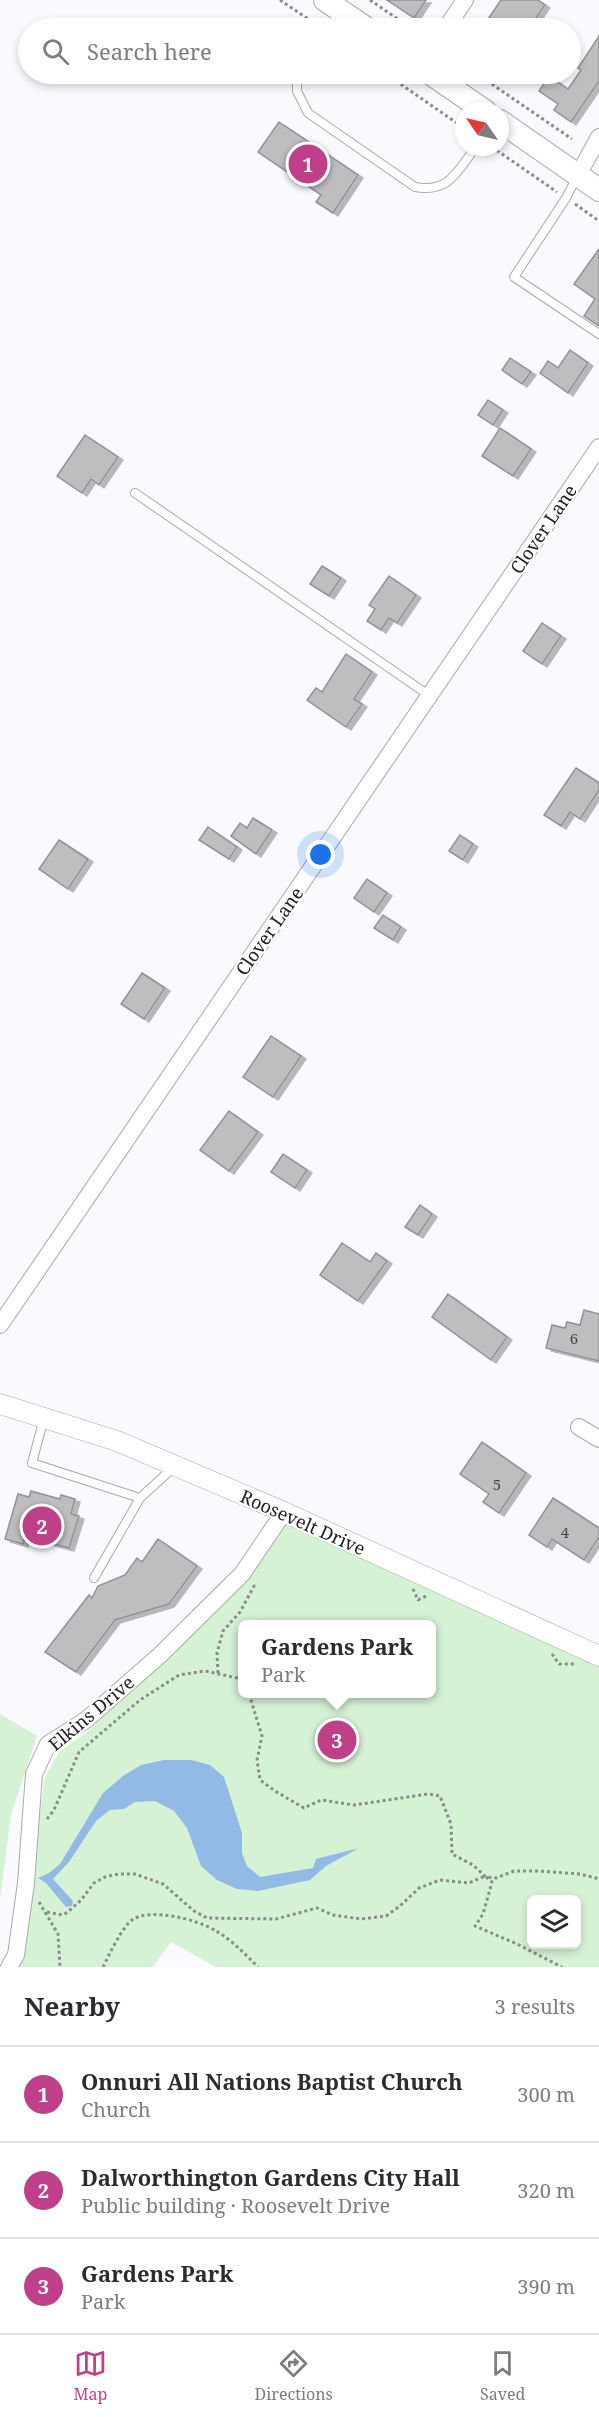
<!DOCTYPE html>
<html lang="en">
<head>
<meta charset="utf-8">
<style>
	:root { --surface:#fff; --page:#f7f7f7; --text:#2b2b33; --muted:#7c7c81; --line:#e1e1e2; --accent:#bf3f89 }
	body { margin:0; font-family:"Noto Serif",serif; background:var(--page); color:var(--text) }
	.controls { position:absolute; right:18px; bottom:18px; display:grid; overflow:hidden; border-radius:9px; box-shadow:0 3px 9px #0003 }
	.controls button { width:54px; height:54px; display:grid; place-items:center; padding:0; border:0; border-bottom:2px solid var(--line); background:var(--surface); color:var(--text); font:30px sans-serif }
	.compass { position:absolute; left:455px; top:102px; width:54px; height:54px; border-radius:50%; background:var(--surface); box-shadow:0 3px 9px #0003; rotate:304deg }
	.you { position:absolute; left:321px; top:855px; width:21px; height:21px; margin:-15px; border:4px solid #fff; border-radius:50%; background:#1a73e8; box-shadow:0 0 0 9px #1a73e833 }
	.badge { display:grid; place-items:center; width:39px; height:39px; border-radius:50%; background:var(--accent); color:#fff; font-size:20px; font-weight:700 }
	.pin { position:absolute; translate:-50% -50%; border:3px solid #fff; box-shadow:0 2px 6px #0006 }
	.popup { position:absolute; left:238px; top:1620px; width:198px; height:78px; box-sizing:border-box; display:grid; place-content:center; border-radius:9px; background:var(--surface); filter:drop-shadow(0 2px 4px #0005); font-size:20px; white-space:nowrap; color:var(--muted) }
	.popup b { font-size:22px; color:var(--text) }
	.popup::after { content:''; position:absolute; left:50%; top:100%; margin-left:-12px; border:12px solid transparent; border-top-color:var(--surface) }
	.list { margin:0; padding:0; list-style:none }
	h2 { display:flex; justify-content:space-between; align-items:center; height:78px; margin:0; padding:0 24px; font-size:26px }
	h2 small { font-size:20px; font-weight:400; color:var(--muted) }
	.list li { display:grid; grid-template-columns:39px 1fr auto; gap:18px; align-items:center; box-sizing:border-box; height:96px; padding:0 24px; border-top:2px solid var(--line) }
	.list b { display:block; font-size:22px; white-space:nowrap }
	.list p { margin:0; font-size:20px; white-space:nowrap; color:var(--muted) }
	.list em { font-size:20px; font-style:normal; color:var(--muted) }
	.icon { flex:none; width:33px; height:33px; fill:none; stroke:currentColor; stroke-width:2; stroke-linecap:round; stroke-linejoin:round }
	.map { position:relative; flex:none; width:599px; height:1967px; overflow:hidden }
	.search { position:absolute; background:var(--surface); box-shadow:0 3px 9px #0003; left:18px; right:18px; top:18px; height:66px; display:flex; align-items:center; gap:15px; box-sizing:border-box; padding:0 21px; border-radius:33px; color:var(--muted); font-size:22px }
	.sheet { height:366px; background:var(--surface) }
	nav { display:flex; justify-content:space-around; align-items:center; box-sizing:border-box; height:84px; border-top:2px solid var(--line); background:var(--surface); font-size:16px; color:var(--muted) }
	nav a { display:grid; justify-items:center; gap:3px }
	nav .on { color:var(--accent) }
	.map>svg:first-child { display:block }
</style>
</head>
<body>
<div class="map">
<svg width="599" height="1967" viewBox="0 0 599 1967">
	<defs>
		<filter id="shadow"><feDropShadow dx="5" dy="3" stdDeviation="0" flood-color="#0004"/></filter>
	</defs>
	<rect width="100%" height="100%" fill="#fafafe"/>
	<g fill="#d5f2d5" fill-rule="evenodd">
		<path d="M287 1520 599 1660V1967H216L171 1942 153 1967H13L27 1905 45 1777 59 1752 92 1728 194 1629ZM242 1624H431V1694H242ZM532 1900H576V1944H532Z"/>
		<path d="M0 1714 37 1736 11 1815 0 1901Z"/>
	</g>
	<path fill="#93bae4" d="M164 1760H191L210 1765 224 1777 242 1833V1853L247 1866 260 1877 313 1868 316 1859 359 1848 326 1866 310 1880 258 1891 237 1889 217 1880 201 1866 187 1828 174 1811 155 1801 135 1802 124 1809 110 1810 96 1821 69 1862 53 1879 73 1901 72 1906 66 1907 46 1883 38 1878 49 1873 60 1864 103 1793 123 1776 141 1765Z"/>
	<g fill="#bebec1" stroke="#929295" stroke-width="1.5" filter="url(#shadow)">
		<path d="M387 0H426L414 18Z"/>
		<path d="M501 0H538L545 5 529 28H482Z"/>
		<path d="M599 36V81L571 122 554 110 558 104 539 91 549 76 568 89 581 70 578 68Z"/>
		<path d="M279 122 358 175 333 213 316 202 321 195 258 152Z"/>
		<path d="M599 249V326L584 316 595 299 574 284Z"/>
		<path d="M570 350 588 363 568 393 540 373 548 361 558 368Z"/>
		<path d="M510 358 531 372 522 384 502 370Z"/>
		<path d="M488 400 503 410 493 425 478 415Z"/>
		<path d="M500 428 531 449 513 476 482 456Z"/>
		<path d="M85 435 118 457 99 485 91 479 82 493 57 476Z"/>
		<path d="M322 566 341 578 329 596 310 584Z"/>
		<path d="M389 576 416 595 397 623 389 618 381 630 367 621 375 609 369 605Z"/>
		<path d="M542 623 561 636 542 664 523 651Z"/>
		<path d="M346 654 372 672 354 699 362 704 346 727 307 700 316 688 322 692Z"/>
		<path d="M576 768 599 783V790L580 819 570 812 561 826 544 815Z"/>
		<path d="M253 818 272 830 256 854 231 836 240 823 247 828Z"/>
		<path d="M208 827 237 847 229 859 199 840Z"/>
		<path d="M460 835 473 844 463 860 449 851Z"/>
		<path d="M59 840 88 859 68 889 39 869Z"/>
		<path d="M367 879 387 893 374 912 354 898Z"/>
		<path d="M383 915 401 927 393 940 374 928Z"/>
		<path d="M142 973 165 988 144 1019 121 1004Z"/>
		<path d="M271 1036 301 1056 273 1097 243 1077Z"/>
		<path d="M229 1111 258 1132 229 1171 200 1150Z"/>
		<path d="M283 1154 307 1170 295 1188 271 1172Z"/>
		<path d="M420 1205 432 1214 418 1235 405 1227Z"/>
		<path d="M342 1243 370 1262 376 1253 387 1261 358 1301 320 1275Z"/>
		<path d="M448 1294 507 1337 491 1360 432 1317Z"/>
		<path d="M584 1310 599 1314V1361L546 1348 552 1325 565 1328 567 1322 580 1325Z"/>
		<path d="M482 1442 526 1473 499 1513 483 1502 489 1494 460 1474Z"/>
		<path d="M31 1491 60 1499 61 1495 75 1499 71 1514 79 1516 69 1548 25 1536 23 1544 5 1539 18 1494 29 1497Z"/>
		<path d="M553 1498 599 1528V1537L584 1560 552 1539 547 1547 529 1535Z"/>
		<path d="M158 1539 197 1566 169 1604 115 1620 76 1672 45 1652 89 1595 92 1598 98 1586 125 1575 137 1558 142 1562Z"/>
	</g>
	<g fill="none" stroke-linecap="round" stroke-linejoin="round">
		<defs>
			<g id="service">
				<path d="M331 28 341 14"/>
				<path d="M301 74 297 79V91L308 113 415 187C450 193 457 171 476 147"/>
				<path d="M578 175 566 198 514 277 599 334"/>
				<path d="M135 493 430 696"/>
				<path d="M44 1418 32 1463 140 1498 94 1578"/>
				<path d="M140 1498 175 1466"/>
			</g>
			<g id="minor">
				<path d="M446 28 465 0"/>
				<path d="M578 175 599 137"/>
				<path d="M0 1325 599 447"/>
				<path d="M579 1427 599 1439"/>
				<path d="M9 1967 16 1955 26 1883 34 1774 48 1744 86 1720 160 1655 242 1574 284 1512"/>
			</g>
			<path id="tertiary" d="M0 1404 117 1441 284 1512 599 1656"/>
			<g id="secondary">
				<path d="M325 0 366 28"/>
				<path d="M431 74 485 111"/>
				<path d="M500 121 599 190"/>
			</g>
		</defs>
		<use href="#service" stroke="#a9a9ad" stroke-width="10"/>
		<use href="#minor" stroke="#a9a9ad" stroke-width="18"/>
		<use href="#tertiary" stroke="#a9a9ad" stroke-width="21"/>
		<use href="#secondary" stroke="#a9a9ad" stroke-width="24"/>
		<g stroke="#8b8b8d" stroke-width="3" stroke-dasharray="3 3" stroke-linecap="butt">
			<path d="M280 0 317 25"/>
			<path d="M370 0 411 28"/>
			<path d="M386 74 464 128"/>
			<path d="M477 74 572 139"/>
			<path d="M492 147 557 192"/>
			<path d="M575 204 599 221"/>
			<path d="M413 1589 418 1600 428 1595"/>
			<path d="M552 1654 559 1664H576"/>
			<path d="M218 1673 217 1653 223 1631 240 1612 254 1586 253 1584"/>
			<path d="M249 1694 262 1736 257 1760 260 1780 275 1791 304 1808 321 1800 354 1805 428 1794 440 1796 451 1824 452 1854 473 1865 486 1877 496 1878 514 1871H539L580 1874 599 1879"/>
			<path d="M47 1819 54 1810 79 1752 140 1700 179 1675 205 1671 242 1679"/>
			<path d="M39 1902 58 1934 60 1967"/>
			<path d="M47 1912 63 1915 68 1912 81 1900 94 1883 105 1877 118 1874H135L163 1884 194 1911 207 1918 276 1919 317 1908 333 1915 361 1919 386 1916 400 1906 419 1888 432 1883 440 1880 469 1883 485 1876 492 1882 483 1914 475 1926 517 1944 562 1967"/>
			<path d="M103 1967C109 1955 122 1927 132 1920 150 1907 199 1920 216 1931 232 1940 245 1954 258 1967"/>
		</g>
		<use href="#service" stroke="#fff" stroke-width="8"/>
		<use href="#minor" stroke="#fff" stroke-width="16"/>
		<use href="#tertiary" stroke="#fff" stroke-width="20"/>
		<use href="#secondary" stroke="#fff" stroke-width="22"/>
	</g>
	<g text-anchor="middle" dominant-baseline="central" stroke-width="4.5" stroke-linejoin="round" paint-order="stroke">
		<g font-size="15" fill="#48484a">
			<text x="574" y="1338">6</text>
			<text x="497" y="1484">5</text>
			<text x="565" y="1532">4</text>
		</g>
		<g font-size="18" fill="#212122" stroke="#fff">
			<text transform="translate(543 529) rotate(-56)">Clover Lane</text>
			<text transform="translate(269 931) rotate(-55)">Clover Lane</text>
			<text transform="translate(303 1522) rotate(24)">Roosevelt Drive</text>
			<text transform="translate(91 1713) rotate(-40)">Elkins Drive</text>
		</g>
	</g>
</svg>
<div class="controls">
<button><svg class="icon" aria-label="layers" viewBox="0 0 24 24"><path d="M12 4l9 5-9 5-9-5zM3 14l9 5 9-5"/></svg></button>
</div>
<svg class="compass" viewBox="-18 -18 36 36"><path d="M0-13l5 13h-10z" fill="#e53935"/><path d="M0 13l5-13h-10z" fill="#7c7c81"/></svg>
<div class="you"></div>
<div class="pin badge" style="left:308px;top:164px">1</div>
<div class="pin badge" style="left:42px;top:1526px">2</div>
<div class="pin badge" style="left:337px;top:1740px">3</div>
<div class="popup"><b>Gardens Park</b>Park</div>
<div class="search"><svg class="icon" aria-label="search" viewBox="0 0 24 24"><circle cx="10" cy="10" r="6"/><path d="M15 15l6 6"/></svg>Search here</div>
</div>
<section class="sheet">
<h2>Nearby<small>3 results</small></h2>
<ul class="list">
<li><span class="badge">1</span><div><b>Onnuri All Nations Baptist Church</b><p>Church</p></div><em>300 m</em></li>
<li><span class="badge">2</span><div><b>Dalworthington Gardens City Hall</b><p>Public building · Roosevelt Drive</p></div><em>320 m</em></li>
<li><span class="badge">3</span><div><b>Gardens Park</b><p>Park</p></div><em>390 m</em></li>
</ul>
</section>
<nav>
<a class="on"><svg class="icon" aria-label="map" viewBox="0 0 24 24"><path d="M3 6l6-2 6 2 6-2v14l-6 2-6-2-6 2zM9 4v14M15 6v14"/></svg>Map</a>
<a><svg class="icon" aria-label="directions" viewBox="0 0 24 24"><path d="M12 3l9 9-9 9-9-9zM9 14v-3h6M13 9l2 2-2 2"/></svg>Directions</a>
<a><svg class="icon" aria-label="saved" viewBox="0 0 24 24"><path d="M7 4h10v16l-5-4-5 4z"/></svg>Saved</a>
</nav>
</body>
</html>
